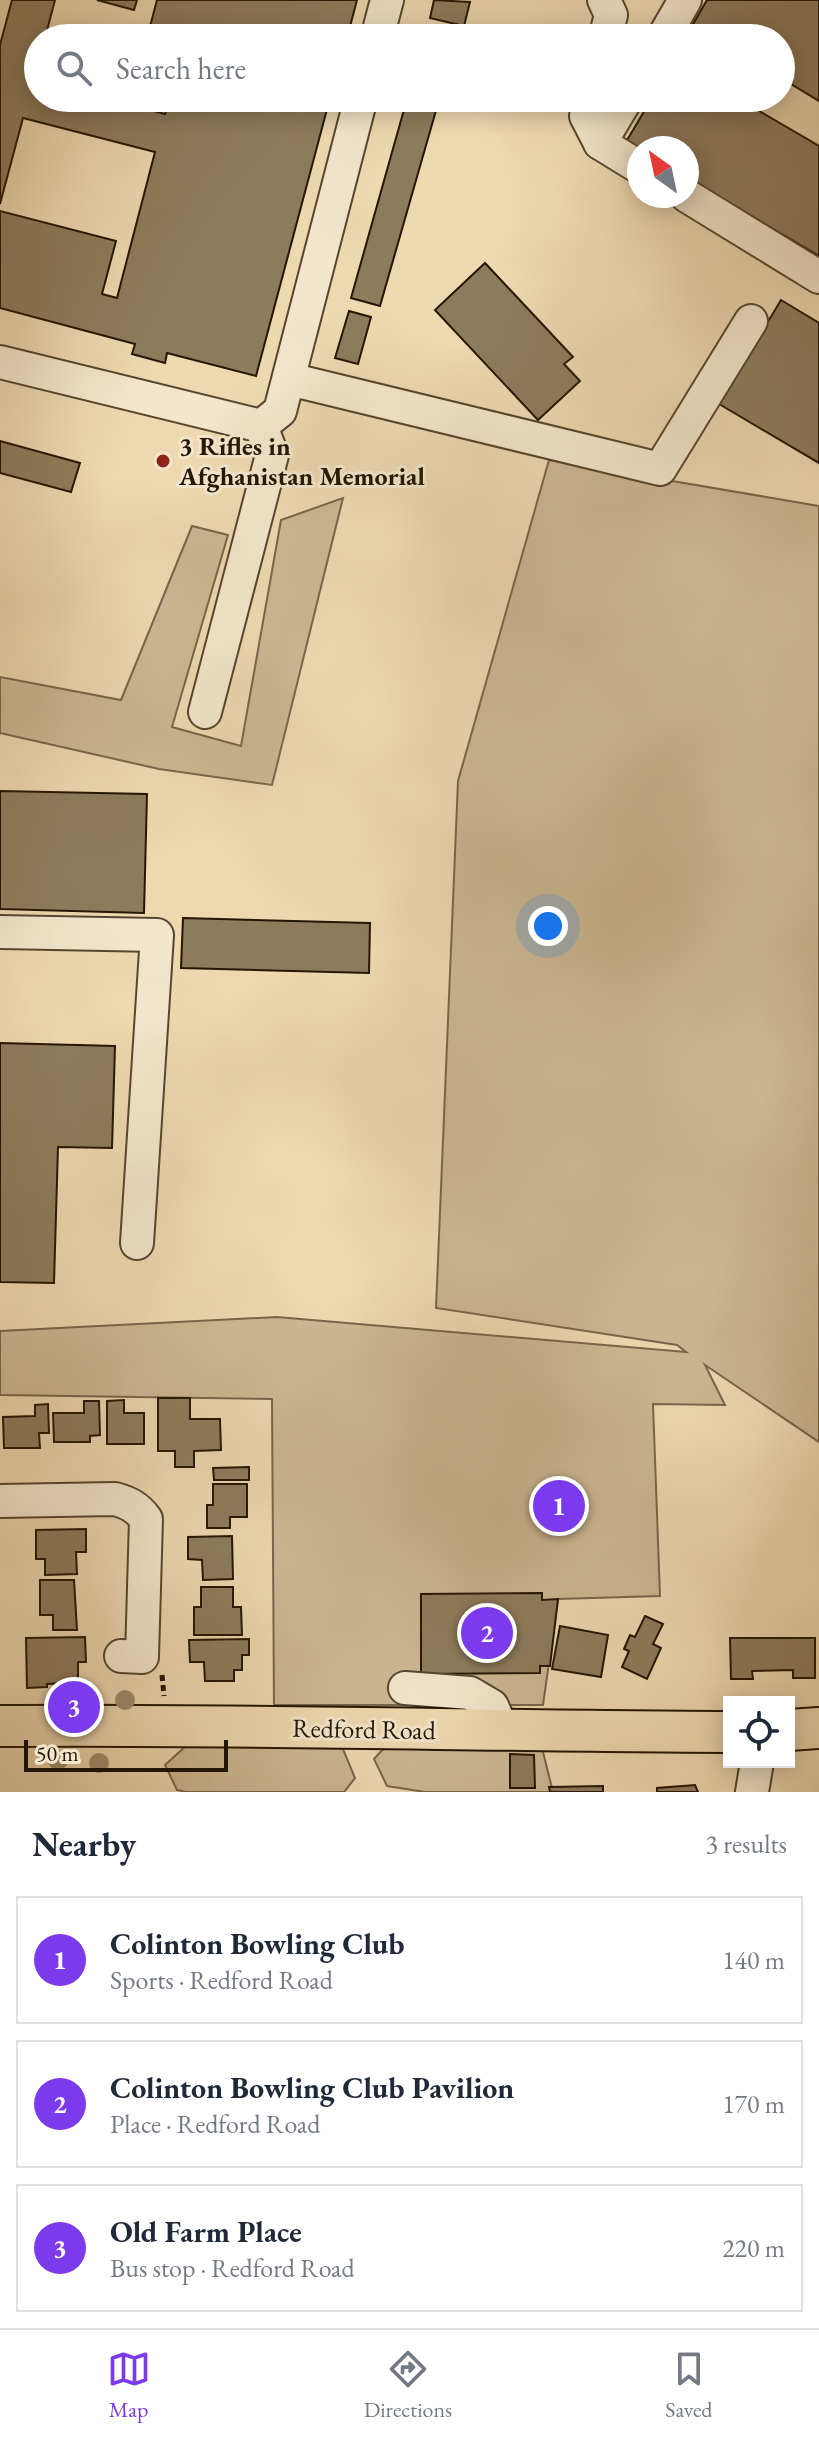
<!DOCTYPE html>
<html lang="en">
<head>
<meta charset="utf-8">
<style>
	:root { --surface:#fff; --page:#f6f6f7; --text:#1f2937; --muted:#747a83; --line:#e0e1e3; --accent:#7c3aed }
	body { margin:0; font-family:"EB Garamond",serif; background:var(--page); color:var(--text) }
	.controls { position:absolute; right:24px; bottom:24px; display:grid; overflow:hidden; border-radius:0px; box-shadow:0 4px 20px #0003 }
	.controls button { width:72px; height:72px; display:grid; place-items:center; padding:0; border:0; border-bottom:2px solid var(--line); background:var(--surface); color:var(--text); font:40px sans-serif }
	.compass { position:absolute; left:627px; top:136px; width:72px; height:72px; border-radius:50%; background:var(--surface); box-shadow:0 4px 20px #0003; rotate:327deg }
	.scale { position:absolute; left:24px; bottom:20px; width:204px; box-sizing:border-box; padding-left:8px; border:4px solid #241602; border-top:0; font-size:22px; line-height:28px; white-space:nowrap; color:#241602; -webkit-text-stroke:6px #f3e6cc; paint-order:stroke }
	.you { position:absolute; left:548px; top:926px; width:28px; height:28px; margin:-20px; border:6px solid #fff; border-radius:50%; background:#1a73e8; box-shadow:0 0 0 12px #1a73e833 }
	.badge { display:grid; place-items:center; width:52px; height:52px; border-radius:50%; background:var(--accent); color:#fff; font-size:26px; font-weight:700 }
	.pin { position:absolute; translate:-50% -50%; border:4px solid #fff; box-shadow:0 2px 8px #0006 }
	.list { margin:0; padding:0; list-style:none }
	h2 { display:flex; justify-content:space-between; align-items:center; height:104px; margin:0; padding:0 32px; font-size:34px }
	h2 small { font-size:26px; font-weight:400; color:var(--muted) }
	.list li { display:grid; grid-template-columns:52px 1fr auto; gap:24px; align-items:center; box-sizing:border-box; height:128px; margin:0 16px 16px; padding:0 16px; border:2px solid var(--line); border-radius:0px }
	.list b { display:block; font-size:30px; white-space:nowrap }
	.list p { margin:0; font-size:26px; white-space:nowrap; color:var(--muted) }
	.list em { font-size:26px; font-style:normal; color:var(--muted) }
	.icon { flex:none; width:44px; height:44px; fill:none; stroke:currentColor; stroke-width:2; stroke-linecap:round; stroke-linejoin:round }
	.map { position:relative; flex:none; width:819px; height:1792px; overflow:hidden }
	.search { position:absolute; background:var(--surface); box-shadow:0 4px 20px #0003; left:24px; right:24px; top:24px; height:88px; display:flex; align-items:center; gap:20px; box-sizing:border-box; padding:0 28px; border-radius:44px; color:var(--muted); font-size:30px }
	.sheet { height:536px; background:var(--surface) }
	nav { display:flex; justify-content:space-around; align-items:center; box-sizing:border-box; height:112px; border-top:2px solid var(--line); background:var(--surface); font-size:22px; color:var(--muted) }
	nav a { display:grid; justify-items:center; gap:4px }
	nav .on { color:var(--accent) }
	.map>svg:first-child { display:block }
</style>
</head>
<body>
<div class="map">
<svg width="819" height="1792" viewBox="0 0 819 1792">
	<rect width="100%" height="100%" fill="#edd8b0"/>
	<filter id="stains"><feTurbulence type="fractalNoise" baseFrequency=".0025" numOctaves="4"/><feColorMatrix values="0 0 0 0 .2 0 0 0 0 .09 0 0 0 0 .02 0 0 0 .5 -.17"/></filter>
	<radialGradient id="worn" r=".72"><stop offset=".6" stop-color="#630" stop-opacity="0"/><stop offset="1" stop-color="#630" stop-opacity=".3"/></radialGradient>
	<g fill="#cbb792" stroke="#78664a" stroke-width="2">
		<path d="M549 460 819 506V1442L705 1365 725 1405 653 1404 660 1596 558 1599 543 1705H274L272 1399 0 1395V1331L277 1317 686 1352 677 1345 436 1308 458 781Z"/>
		<path d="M343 498 272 785 159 769 0 733V677L121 700 192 526 228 535 172 727 241 746 281 520Z"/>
		<path d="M316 1735 343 1749 355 1778 344 1792H186L177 1790 165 1765 188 1744Z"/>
		<path d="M445 1741 541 1744 553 1792H425L387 1786 374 1759 384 1748Z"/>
	</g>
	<g fill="#8d7b5c" stroke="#241602" stroke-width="2">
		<path d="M12 0H55L45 38H38V62L34 78 38 79V98H106L165 114 169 98H330L256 376 167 353 165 363 132 354 135 344 0 308V211L116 241 102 294 117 298 155 152 23 118 0 204V45Z"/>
		<path d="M97 0H137L134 10Z"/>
		<path d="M157 0H357L347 38H147Z"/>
		<path d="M434 0 470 2 464 26 430 18Z"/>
		<path d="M707 0H819V101L781 78V38H713L692 26Z"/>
		<path d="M652 98H737L819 146V256L687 178V148H639V150L626 142Z"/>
		<path d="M407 99 437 107 380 306 351 298Z"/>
		<path d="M485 263 573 357 564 364 580 381 538 420 435 310Z"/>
		<path d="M781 300 819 323V463L719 404Z"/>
		<path d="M349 311 371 317 358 364 335 358Z"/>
		<path d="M0 441 80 463 71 492 0 473Z"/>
		<path d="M0 791 147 794 144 913 0 909Z"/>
		<path d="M183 918 370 923 369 973 181 968Z"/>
		<path d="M0 1043 115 1046 112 1148 58 1147 54 1283 0 1282Z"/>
		<path d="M158 1398H190V1419H220L221 1450 194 1451V1467H175V1451H158Z"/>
		<path d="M124 1400V1413H144V1444H107V1401Z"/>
		<path d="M84 1401H99L100 1435 90 1436V1442H54L53 1413H84Z"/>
		<path d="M48 1404 49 1433H39L40 1448H4L3 1417 35 1416V1405Z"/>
		<path d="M249 1467V1480H214L213 1468Z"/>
		<path d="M213 1484H247V1517H230V1528H207V1505H213Z"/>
		<path d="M86 1529V1552H76L77 1574 45 1575V1559H36V1530Z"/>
		<path d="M232 1536 233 1579 203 1580 202 1560 188 1559V1537Z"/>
		<path d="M40 1580H74L77 1630H53V1615H40Z"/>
		<path d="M201 1587H233V1607H241L242 1635H194V1607H201Z"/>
		<path d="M542 1593V1600L558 1599 550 1666H540V1673L421 1674V1594Z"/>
		<path d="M645 1616 663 1624 653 1644 661 1648 647 1679 622 1667 629 1651 624 1649 630 1635 635 1637Z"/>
		<path d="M560 1626 608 1635 601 1677 552 1669Z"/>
		<path d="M85 1637 86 1662H78V1683L47 1684V1687L27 1688 26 1638Z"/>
		<path d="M730 1638H815V1678H793V1670L752 1671 753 1679H731Z"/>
		<path d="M249 1639V1655H242V1670H234V1681H205L204 1662H190L189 1640Z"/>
		<path d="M510 1754 534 1755 535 1788H510Z"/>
		<path d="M695 1785 698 1792H657V1788Z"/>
		<path d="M603 1786V1792H550L549 1787Z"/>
	</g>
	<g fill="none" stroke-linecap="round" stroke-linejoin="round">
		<defs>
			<g id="minor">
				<path d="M604 0 611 15 605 38"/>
				<path d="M377 38 387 0"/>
				<path d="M663 38 685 0"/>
				<path d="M590 98 586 116 600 143 639 167"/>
				<path d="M600 143 627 98"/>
				<path d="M687 196 819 277"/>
				<path d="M0 362 261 426 280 411 361 98"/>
				<path d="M289 379 660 469 751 321"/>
				<path d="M205 712 272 455 261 426"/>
				<path d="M0 932 157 935 137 1243"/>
				<path d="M0 1501 115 1499C129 1503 137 1507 146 1519L142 1657 121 1656"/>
				<path d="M405 1688 470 1693 492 1706 503 1731"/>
				<path d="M752 1792 757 1762"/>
			</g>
			<g id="major">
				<path d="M0 1726C243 1724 486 1731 729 1732"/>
				<path d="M789 1730 819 1728"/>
			</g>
		</defs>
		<use href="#minor" stroke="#56462e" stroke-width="36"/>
		<use href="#major" stroke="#241602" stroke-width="44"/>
		<path stroke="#241602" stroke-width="5" stroke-dasharray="6 4" stroke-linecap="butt" d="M162 1675 164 1696"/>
		<use href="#minor" stroke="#f3e6cc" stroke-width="32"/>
		<use href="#major" stroke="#edd8b0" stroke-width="40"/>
	</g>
	<g fill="#9e8c6c">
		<circle cx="125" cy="1700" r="10"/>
		<circle cx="58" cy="1760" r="10"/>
		<circle cx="99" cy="1763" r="10"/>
	</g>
	<circle fill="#8f2418" stroke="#f3e6cc" stroke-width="3" cx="163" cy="461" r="8"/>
	<g text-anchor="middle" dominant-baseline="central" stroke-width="6" stroke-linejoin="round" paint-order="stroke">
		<g font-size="26" font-weight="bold" fill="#241602" stroke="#f3e6cc" text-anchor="start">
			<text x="179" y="446">3 Rifles in<tspan x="179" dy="30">Afghanistan Memorial</tspan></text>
		</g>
		<g font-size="26" fill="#241602" stroke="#f3e6cc">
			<text transform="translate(364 1729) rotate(1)">Redford Road</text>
		</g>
	</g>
	<rect width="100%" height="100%" filter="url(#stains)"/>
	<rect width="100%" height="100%" fill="url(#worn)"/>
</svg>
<div class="controls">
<button><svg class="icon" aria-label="locate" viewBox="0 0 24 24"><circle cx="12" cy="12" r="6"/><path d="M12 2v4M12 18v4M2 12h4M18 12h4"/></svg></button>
</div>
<svg class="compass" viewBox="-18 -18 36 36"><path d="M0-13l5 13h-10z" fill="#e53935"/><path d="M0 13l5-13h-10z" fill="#747a83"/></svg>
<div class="scale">50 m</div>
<div class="you"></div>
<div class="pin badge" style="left:559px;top:1506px">1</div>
<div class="pin badge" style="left:487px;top:1633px">2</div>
<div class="pin badge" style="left:74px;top:1707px">3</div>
<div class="search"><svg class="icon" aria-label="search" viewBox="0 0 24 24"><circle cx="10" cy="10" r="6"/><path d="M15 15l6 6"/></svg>Search here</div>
</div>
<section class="sheet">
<h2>Nearby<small>3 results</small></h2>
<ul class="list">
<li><span class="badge">1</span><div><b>Colinton Bowling Club</b><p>Sports · Redford Road</p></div><em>140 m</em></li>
<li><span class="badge">2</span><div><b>Colinton Bowling Club Pavilion</b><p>Place · Redford Road</p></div><em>170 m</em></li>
<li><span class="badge">3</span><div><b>Old Farm Place</b><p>Bus stop · Redford Road</p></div><em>220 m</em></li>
</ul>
</section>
<nav>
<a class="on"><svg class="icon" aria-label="map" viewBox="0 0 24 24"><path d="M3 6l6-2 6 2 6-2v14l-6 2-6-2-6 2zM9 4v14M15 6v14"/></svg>Map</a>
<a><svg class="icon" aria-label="directions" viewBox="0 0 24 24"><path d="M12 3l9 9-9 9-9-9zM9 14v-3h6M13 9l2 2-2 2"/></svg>Directions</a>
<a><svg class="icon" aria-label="saved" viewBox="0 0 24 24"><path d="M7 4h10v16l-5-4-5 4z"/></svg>Saved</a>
</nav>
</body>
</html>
